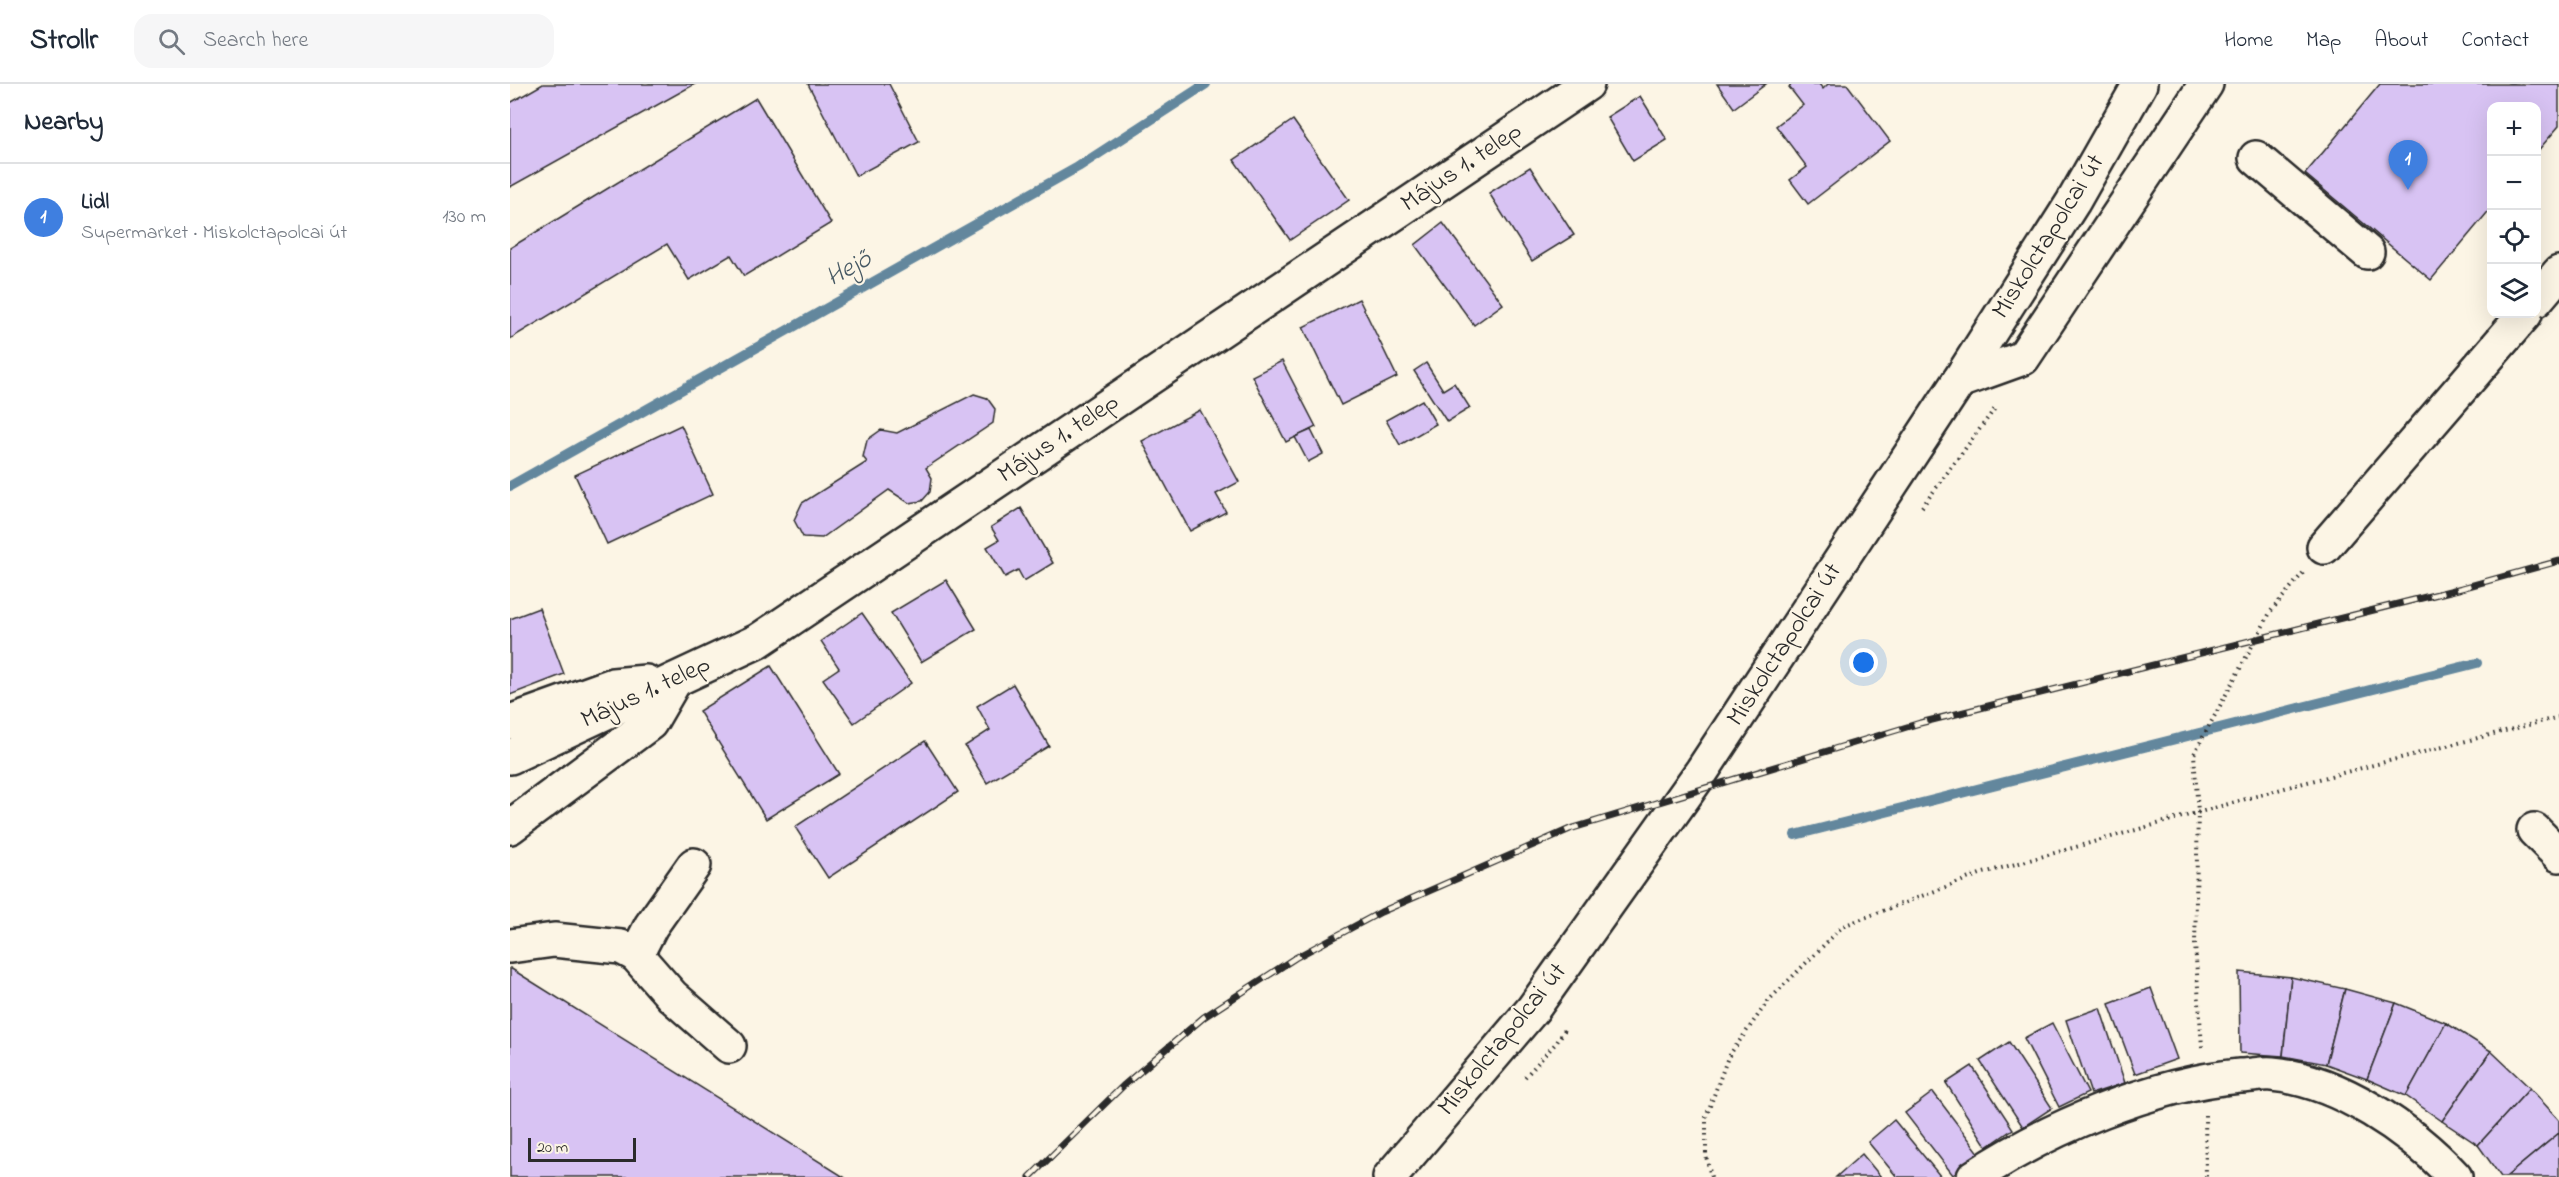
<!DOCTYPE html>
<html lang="en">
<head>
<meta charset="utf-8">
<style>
	:root { --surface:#fff; --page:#f6f6f7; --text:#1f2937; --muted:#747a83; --line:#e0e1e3; --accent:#2563eb }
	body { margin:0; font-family:"Indie Flower",sans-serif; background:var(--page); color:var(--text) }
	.controls { position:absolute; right:18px; top:18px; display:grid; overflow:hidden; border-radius:12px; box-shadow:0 6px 24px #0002 }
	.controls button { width:54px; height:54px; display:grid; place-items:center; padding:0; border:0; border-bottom:2px solid var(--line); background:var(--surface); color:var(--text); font:30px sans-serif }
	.scale { position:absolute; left:18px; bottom:15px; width:108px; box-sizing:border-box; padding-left:6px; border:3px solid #2b2b2b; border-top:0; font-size:16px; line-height:21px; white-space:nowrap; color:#2b2b2b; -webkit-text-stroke:4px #fcf5e5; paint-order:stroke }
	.you { position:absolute; left:1354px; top:579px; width:21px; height:21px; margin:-15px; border:4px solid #fff; border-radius:50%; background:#1a73e8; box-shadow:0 0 0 9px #1a73e833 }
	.badge { display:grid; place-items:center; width:39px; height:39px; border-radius:50%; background:var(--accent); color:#fff; font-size:20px; font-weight:700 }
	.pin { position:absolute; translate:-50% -50px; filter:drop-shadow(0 2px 3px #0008) }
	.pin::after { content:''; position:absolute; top:32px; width:21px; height:18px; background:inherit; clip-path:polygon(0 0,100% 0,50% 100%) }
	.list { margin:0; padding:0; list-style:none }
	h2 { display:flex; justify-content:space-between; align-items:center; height:78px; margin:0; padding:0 24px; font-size:26px }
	h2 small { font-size:20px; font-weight:400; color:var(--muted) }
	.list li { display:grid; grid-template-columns:39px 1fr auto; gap:18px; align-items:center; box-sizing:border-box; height:108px; padding:0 24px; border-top:2px solid var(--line) }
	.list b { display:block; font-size:22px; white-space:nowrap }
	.list p { margin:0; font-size:20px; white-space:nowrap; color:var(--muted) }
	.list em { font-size:20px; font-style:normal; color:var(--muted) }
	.icon { flex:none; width:33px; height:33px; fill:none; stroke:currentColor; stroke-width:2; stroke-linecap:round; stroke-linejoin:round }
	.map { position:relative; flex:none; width:2049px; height:1093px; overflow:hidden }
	header { display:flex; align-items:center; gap:36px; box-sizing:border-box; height:84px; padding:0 30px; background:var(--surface); border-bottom:2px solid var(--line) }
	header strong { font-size:28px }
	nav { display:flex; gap:33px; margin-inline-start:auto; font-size:21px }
	.search { width:420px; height:54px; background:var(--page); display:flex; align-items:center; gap:15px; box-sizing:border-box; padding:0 21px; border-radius:18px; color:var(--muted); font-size:22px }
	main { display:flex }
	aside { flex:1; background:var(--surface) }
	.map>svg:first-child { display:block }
</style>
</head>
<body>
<header>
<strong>Strollr</strong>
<div class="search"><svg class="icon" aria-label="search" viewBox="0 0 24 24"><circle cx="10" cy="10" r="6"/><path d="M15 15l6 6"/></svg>Search here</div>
<nav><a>Home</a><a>Map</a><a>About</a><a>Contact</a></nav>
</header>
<main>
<aside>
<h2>Nearby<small></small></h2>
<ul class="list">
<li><span class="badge" style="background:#3f7fe0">1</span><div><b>Lidl</b><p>Supermarket · Miskolctapolcai út</p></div><em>130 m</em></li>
</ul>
</aside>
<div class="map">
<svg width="2049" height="1093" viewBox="0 0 2049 1093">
	<rect width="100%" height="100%" fill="#fcf5e5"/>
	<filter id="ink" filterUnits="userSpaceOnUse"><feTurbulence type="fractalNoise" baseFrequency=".0167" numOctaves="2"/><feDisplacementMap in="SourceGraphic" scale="12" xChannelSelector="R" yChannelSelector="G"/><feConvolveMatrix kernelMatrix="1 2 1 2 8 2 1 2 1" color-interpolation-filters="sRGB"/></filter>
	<g filter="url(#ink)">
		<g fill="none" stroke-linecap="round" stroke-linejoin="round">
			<g stroke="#63879d" stroke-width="10">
				<path d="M0 402 568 83 696 0"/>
				<path d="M1285 751 1967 579"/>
			</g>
		</g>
		<g fill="#d8c3f3" stroke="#2b2b2b" stroke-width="1.5">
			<path d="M33 0H185L0 103V19Z"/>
			<path d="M298 0H379L409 58 346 92Z"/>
			<path d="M1207 0H1256L1224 24Z"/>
			<path d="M1282 0H1309L1313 5 1318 0H1337L1380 57 1298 120 1280 96 1297 83 1266 42 1293 21 1279 3Z"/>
			<path d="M1870 0H2049V42L2026 69V22H1982V123L1921 196 1795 90Z"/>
			<path d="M1130 12 1157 56 1123 77 1097 33Z"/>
			<path d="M246 14 321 139 234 192 221 171 179 196 157 160 0 255V164Z"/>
			<path d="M783 36 839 116 780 156 724 76Z"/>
			<path d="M1020 83 1064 151 1022 177 979 109Z"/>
			<path d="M933 139 993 220 964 241 905 161Z"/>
			<path d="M849 215 887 293 831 321 793 243Z"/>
			<path d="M772 277 806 343 776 358 742 292Z"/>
			<path d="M916 279 933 306 944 299 960 324 937 338 904 287Z"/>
			<path d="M464 310 477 314 485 325 483 339 416 384 422 394 420 408 412 417 399 419 379 406 312 454 293 453 284 436 292 419 357 378 353 373 357 356 371 346 387 349Z"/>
			<path d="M912 316 926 340 890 361 876 336Z"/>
			<path d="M690 326 729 398 706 410 716 428 680 447 632 357Z"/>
			<path d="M171 341 203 410 97 460 65 391Z"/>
			<path d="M801 346 813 370 798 378 785 353Z"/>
			<path d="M511 424 543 479 514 497 508 486 495 493 477 463 489 456 481 443Z"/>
			<path d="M436 496 466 545 411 578 381 529Z"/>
			<path d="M29 524 54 590 0 611V535Z"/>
			<path d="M352 529 401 599 344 639 313 595 329 584 311 557Z"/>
			<path d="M261 582 329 690 256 735 189 627Z"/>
			<path d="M503 600 539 662 477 699 455 662 480 646 467 622Z"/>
			<path d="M415 657 448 708 318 794 285 743Z"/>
			<path d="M0 884 334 1093H0Z"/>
			<path d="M1729 888 1781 893 1773 972 1730 969Z"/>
			<path d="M1781 893 1835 905 1816 980 1773 972Z"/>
			<path d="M1641 904 1667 975 1625 990 1599 920Z"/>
			<path d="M1835 905 1886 919 1857 995 1816 980Z"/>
			<path d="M1886 919 1936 939 1896 1012 1857 995Z"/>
			<path d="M1590 924 1615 999 1581 1010 1556 936Z"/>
			<path d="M1542 939 1578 1009 1549 1023 1514 954Z"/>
			<path d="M1936 939 1981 967 1932 1037 1896 1012Z"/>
			<path d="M1499 958 1542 1024 1513 1043 1470 977Z"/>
			<path d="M1981 967 2020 1004 1968 1061 1932 1037Z"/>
			<path d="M1462 982 1503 1045 1477 1063 1436 999Z"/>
			<path d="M2020 1004 2049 1036V1049L1996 1093H1991L1968 1061Z"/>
			<path d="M1423 1008 1470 1070 1443 1091 1395 1029Z"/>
			<path d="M1384 1036 1431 1093H1387L1358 1058Z"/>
			<path d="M2049 1049V1093H1996Z"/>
			<path d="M1352 1070 1371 1093H1326Z"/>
		</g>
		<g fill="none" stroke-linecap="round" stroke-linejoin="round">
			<defs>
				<g id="minor">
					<path d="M1746 74 1857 168"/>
					<path d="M2026 216 2049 189"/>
					<path d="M1449 297 1513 274 1696 0"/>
					<path d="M1814 463 2015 230"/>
					<path d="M0 638 103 601 136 598"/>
					<path d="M0 673 248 557 1077 0"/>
					<path d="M0 743 140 639 165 596"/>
					<path d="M2024 746 2049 771"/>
					<path d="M0 862 44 856 111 863 126 871 162 912 219 962"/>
					<path d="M126 871 141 842 184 781"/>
					<path d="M880 1093 1023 925 1192 687 1449 297 1563 118 1630 0"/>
					<path d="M1464 1093C1538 1044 1641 1000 1730 992 1740 992 1752 989 1762 990 1829 996 1901 1046 1945 1093"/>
				</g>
			</defs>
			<use href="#minor" stroke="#2b2b2b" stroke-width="38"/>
			<g stroke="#2b2b2b" stroke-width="4" stroke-dasharray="1.5 4.5" stroke-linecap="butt">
				<path d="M1412 423 1486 323"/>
				<path d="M1692 963 1685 860 1688 728 1684 670 1761 527 1793 489"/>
				<path d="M1015 993 1047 958 1056 944"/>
				<path d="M1695 1031 1696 1093"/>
				<path d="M1201 1093 1196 1072V1033L1218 973 1259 916 1333 842 1470 790 1782 702 2049 633"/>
			</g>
			<use href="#minor" stroke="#fcf5e5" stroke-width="33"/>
			<defs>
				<path id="rail" d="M520 1093 613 1002 694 933 785 874 871 828 1060 745 1410 639 1952 504 2049 477"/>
			</defs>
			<use href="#rail" stroke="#2b2b2b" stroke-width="7"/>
			<use href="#rail" stroke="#fcf5e5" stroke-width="4.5" stroke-dasharray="14" stroke-linecap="butt"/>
		</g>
	</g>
	<g text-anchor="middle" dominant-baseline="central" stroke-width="4.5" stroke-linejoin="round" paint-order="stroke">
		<g font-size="26" fill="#2b2b2b" stroke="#fcf5e5">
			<text transform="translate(952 84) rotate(-34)">Május 1. telep</text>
			<text transform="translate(1539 153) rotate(-58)">Miskolctapolcai út</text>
			<text transform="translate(549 355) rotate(-34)">Május 1. telep</text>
			<text transform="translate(1275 561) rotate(-57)">Miskolctapolcai út</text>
			<text transform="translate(136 609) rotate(-25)">Május 1. telep</text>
			<text transform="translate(993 956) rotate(-51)">Miskolctapolcai út</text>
		</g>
		<g font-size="27" font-style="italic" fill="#475964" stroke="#fcf5e5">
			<text transform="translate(339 185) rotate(-29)">Hejő</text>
		</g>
	</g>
</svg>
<div class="controls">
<button>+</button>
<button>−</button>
<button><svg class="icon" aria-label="locate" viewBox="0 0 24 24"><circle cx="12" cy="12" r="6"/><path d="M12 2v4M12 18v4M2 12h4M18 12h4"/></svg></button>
<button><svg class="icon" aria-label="layers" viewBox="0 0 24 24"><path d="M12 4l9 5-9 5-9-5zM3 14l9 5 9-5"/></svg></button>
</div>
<div class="scale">20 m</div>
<div class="you"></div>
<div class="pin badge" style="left:1898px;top:106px;background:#3f7fe0">1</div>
</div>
</main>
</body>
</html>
